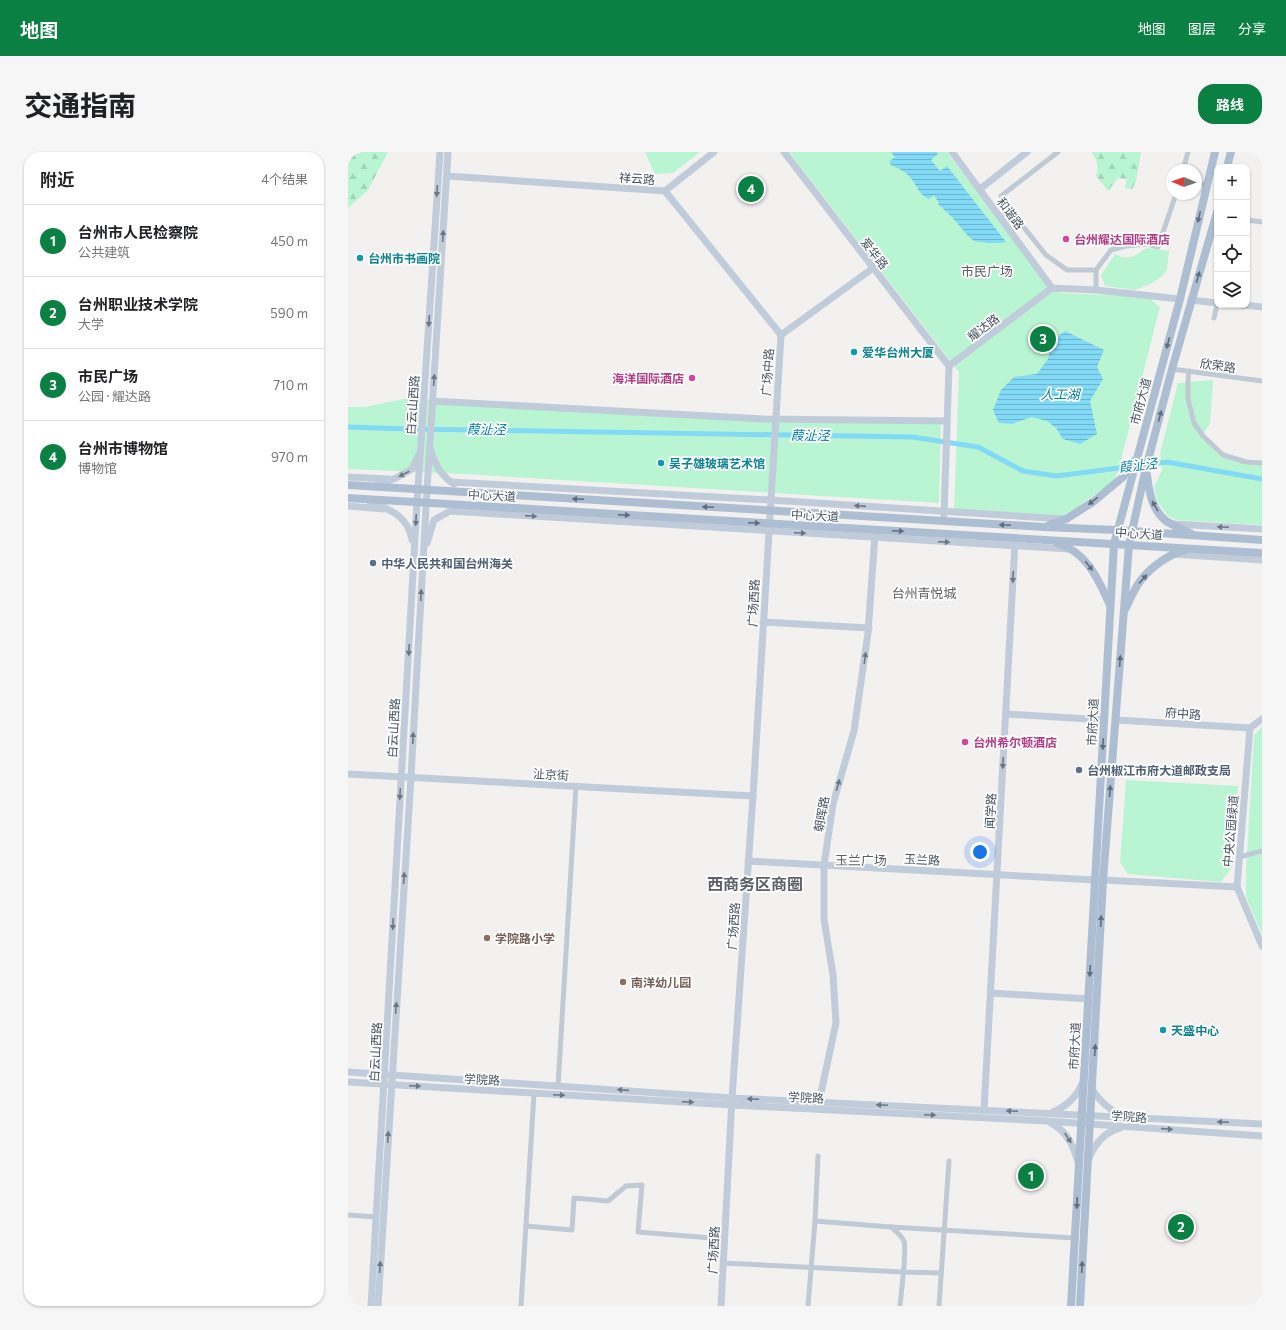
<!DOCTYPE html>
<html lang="zh">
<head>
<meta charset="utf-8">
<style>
	:root { --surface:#fff; --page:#f6f6f6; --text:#202124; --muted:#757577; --line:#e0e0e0; --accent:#0b8043 }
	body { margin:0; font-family:Commissioner,"Noto Sans SC",sans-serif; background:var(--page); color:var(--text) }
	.controls { position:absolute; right:12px; top:12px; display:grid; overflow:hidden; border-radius:8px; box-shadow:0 1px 3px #0004 }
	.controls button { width:36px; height:36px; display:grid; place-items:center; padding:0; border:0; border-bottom:1px solid var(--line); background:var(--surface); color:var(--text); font:20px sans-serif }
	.compass { position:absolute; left:818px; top:12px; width:36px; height:36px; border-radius:50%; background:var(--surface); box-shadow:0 1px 3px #0004; rotate:272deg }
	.you { position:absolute; left:632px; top:700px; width:14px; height:14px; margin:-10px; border:3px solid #fff; border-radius:50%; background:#1a73e8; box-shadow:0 0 0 6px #1a73e833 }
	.badge { display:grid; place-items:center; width:26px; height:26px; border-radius:50%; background:var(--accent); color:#fff; font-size:13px; font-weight:700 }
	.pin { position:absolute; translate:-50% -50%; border:2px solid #fff; box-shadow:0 1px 4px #0006 }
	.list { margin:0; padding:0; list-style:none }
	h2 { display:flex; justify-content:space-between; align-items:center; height:52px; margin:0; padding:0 16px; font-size:17px }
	h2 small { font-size:13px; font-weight:400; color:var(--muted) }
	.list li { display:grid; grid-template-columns:26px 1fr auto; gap:12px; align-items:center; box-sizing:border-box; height:72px; padding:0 16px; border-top:1px solid var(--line) }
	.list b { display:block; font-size:15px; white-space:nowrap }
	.list p { margin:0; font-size:13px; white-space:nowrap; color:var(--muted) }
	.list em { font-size:13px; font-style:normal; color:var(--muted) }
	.icon { flex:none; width:22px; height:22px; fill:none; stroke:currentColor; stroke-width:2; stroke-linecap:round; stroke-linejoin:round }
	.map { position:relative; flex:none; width:914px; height:1154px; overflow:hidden; border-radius:16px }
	header { display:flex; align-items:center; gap:24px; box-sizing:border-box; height:56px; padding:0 20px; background:var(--accent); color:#fff }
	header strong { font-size:19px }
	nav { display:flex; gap:22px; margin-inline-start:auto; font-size:14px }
	.intro { display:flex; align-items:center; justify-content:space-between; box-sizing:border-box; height:96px; padding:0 24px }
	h1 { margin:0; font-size:28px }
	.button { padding:10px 18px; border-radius:16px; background:var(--accent); color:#fff; font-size:14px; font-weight:700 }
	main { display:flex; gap:24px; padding:0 24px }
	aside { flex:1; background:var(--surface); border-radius:16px; box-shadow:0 1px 3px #0004 }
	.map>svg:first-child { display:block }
</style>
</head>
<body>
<header>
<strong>地图</strong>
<nav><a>地图</a><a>图层</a><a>分享</a></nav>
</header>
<div class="intro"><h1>交通指南</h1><a class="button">路线</a></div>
<main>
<aside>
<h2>附近<small>4个结果</small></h2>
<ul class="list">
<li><span class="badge">1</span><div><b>台州市人民检察院</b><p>公共建筑</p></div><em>450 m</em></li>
<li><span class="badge">2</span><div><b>台州职业技术学院</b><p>大学</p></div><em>590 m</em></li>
<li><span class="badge">3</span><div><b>市民广场</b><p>公园 · 耀达路</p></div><em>710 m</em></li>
<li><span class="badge">4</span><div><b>台州市博物馆</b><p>博物馆</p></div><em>970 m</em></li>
</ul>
</aside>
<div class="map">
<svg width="914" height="1154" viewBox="0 0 914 1154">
	<defs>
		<pattern id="forest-firs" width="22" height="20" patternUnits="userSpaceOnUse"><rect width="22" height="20" fill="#baf5d3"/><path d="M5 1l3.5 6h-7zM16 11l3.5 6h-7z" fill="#a1d4b8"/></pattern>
		<pattern id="water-rules" width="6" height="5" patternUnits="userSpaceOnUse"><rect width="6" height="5" fill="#82daf7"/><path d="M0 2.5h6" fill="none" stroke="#6cb3cb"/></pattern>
	</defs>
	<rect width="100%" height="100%" fill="#f3f0f0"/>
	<g fill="#baf5d3">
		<path d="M297 0H352L325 21 307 22Z"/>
		<path d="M441 0H599L694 126 713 141 800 145 812 155 770 320 766 329 725 358 711 365 606 358 611 220Z"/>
		<path d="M799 96 821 99 819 118 813 125 802 132 787 138 757 134 753 123 767 102C781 110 787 103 799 96Z"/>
		<path d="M865 228 862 272 853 284 873 305 914 311V373L828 368 820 364 809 349 806 335 814 318 812 301 830 231Z"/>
		<path d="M65 245 84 249 416 267 593 269 591 351 115 322 0 317V255H17Z"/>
		<path d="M914 575V782L898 745V721L906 583Z"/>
		<path d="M778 628 890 634 884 715 873 730 780 722 772 711Z"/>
	</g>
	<g fill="url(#forest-firs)">
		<path d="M0 0H40L20 38 0 56Z"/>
		<path d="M743 0H793L788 30 784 37 777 36 779 27 770 26 760 39 748 24C751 15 749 7 743 0Z"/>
	</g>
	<g fill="url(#water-rules)">
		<path d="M543 0H589L590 2 583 8 592 19 599 14 658 90 654 91H639L626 89 620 84 604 65 590 52 591 51 586 43 581 47C570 43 568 30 560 23 555 18 549 16 543 13L541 10 547 5Z"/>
		<path d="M717 179 756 198 749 215 755 227 742 249 749 282 732 292 715 287 708 276 699 269 684 265 664 272 651 271 645 258 653 238 666 225 689 222 700 207 704 189Z"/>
	</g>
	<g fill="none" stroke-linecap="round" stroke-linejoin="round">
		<path stroke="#82daf7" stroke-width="5" d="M0 275 60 277 564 285 630 295 675 319 708 324 819 310 914 327"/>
		<g stroke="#bfcad4" stroke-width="5">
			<path d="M835 18 840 0"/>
			<path d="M848 31 859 33"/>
			<path d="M662 58 698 103 719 118H748"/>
			<path d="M653 65 662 58 653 44 710 0"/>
			<path d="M899 68 914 70"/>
			<path d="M748 138V118L763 98 778 94 799 92 810 95 828 42"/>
			<path d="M866 166 869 153"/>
			<path d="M824 217 914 229"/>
			<path d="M841 219 840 228V247L846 271 855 284 875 303 898 310 914 311"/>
			<path d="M891 705 914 699"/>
			<path d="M210 934 228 634"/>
			<path d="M0 1063 28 1065"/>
			<path d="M467 1069 543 1075 727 1086"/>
			<path d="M178 1074 224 1078 226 1046 260 1049 278 1034 294 1033 290 1080 376 1087"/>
			<path d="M543 1075C548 1079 553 1083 556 1089 559 1099 553 1141 552 1154"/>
			<path d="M375 1111 555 1120 593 1121"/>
			<path d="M173 1154 186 941"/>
			<path d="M460 1154 467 1069 470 1004"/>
			<path d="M591 1154 601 1009"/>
		</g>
		<g stroke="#c1ccdb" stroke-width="7">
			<path d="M436 0 601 214"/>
			<path d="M604 0 704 136"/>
			<path d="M99 24 317 39 433 183"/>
			<path d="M632 37 679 0"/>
			<path d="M317 39 366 0"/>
			<path d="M843 148 869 151"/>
			<path d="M894 153 914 155"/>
			<path d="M84 249 416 267 599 269"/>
			<path d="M83 299C87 313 93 324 106 332"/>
			<path d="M0 325 41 327"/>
			<path d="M103 330 422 348 716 367"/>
			<path d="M26 334 48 326 64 317 70 304"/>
			<path d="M20 348C40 357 60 363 64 388"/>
			<path d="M0 354 36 357"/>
			<path d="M102 359 721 397"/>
			<path d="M596 363 601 214 704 136 748 138 832 147"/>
			<path d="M826 372 914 377"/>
			<path d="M79 391 86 368 102 359 107 358"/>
			<path d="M825 402 914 408"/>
			<path d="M415 470 521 476"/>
			<path d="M658 562 756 568"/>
			<path d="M914 567 902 576 889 735 914 794"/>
			<path d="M768 568 902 576"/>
			<path d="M0 622 405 644"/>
			<path d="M400 709 747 728"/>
			<path d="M755 728 889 735"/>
			<path d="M643 841 741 847"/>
			<path d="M0 920 384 946 914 972"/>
			<path d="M0 930 384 953 699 969 914 984"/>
			<path d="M744 937C751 949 761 957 773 964"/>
			<path d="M471 950 488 871 485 823 476 767V713L485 652 506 579 520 481 527 382"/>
			<path d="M636 958 667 390"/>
			<path d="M705 960C719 954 728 946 734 932"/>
			<path d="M703 971C719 979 725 993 730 1010"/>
			<path d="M741 1006C747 992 756 980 772 976"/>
			<path d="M23 1154 69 351 92 0"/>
			<path d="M30 1154 63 625 79 338 100 0"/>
			<path d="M373 1154 384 946 405 644 433 183 525 116"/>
		</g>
		<g stroke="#adbed2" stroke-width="8">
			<path d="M879 15 883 0"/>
			<path d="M799 323C801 340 804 358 818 369 826 374 836 378 844 382"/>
			<path d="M0 333 696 375 769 378 914 388"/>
			<path d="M0 346 914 401"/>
			<path d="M701 373 718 367 745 350 775 325 786 309"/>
			<path d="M709 391C739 400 750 427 762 453"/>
			<path d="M778 456C782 447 786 437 793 428 803 415 821 402 837 398"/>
			<path d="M723 1154 766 392 832 147 867 0"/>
			<path d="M732 1154 755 728 781 393 797 320 824 217 869 60"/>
		</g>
	</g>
	<defs><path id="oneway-solid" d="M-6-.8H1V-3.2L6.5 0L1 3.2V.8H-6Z"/></defs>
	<g fill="#6a7785">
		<use href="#oneway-solid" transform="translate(89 39) rotate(94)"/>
		<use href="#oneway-solid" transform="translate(95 84) rotate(-86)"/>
		<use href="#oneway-solid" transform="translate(81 169) rotate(94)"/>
		<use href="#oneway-solid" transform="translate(86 228) rotate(-86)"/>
		<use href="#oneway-solid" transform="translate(56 322) rotate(152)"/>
		<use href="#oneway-solid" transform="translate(512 354) rotate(-176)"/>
		<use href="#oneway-solid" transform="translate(183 364) rotate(4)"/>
		<use href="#oneway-solid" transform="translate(68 368) rotate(93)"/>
		<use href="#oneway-solid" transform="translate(875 375) rotate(-177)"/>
		<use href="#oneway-solid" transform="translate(452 381) rotate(3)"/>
		<use href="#oneway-solid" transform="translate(596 390) rotate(3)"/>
		<use href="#oneway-solid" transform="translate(665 425) rotate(93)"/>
		<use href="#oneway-solid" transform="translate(73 443) rotate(-87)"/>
		<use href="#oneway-solid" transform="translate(61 498) rotate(93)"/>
		<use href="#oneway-solid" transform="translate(517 506) rotate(-82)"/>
		<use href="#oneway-solid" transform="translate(65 586) rotate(-87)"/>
		<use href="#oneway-solid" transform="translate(655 611) rotate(93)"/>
		<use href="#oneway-solid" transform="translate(490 633) rotate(-74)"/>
		<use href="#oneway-solid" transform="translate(52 642) rotate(93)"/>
		<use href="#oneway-solid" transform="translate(56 726) rotate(-86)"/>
		<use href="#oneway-solid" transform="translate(45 772) rotate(93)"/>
		<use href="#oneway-solid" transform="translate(48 856) rotate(-86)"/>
		<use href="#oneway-solid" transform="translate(67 934) rotate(3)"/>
		<use href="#oneway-solid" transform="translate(275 938) rotate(-176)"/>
		<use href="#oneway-solid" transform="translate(211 943) rotate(3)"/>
		<use href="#oneway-solid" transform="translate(405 947) rotate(-177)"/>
		<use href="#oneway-solid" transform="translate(340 950) rotate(3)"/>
		<use href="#oneway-solid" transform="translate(534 953) rotate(-177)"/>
		<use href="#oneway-solid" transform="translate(664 959) rotate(-177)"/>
		<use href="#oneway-solid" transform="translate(582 963) rotate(3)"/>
		<use href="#oneway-solid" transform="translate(875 970) rotate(-177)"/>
		<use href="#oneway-solid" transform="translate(819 977) rotate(4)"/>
		<use href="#oneway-solid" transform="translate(40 985) rotate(-86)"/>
		<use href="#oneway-solid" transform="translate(720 986) rotate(57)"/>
		<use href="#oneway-solid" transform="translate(32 1115) rotate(-86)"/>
	</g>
	<g fill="#5f6d7c">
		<use href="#oneway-solid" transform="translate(851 65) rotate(103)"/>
		<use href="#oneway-solid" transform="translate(850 125) rotate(-74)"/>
		<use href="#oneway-solid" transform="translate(820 191) rotate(105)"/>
		<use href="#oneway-solid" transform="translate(812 264) rotate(-75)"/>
		<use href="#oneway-solid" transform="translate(230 347) rotate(-177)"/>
		<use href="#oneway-solid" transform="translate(745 349) rotate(143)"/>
		<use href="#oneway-solid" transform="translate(807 354) rotate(-120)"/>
		<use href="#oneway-solid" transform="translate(360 355) rotate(-177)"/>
		<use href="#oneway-solid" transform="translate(276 363) rotate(3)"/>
		<use href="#oneway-solid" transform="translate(406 371) rotate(3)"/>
		<use href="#oneway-solid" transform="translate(657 373) rotate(-177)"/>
		<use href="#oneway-solid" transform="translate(550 379) rotate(3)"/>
		<use href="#oneway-solid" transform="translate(741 414) rotate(52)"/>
		<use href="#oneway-solid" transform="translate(795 427) rotate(-48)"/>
		<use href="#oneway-solid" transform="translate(772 509) rotate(-86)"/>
		<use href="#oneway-solid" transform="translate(755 592) rotate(93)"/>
		<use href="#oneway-solid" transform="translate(762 639) rotate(-86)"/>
		<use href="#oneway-solid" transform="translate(753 769) rotate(-87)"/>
		<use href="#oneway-solid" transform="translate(742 819) rotate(93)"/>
		<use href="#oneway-solid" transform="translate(747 898) rotate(-87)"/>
		<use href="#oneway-solid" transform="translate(729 1051) rotate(93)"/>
		<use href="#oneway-solid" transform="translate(734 1115) rotate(-87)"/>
	</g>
	<g fill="#d1479c" stroke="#fff" stroke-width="1.5">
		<circle cx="718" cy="87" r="4"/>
		<circle cx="344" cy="226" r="4"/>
		<circle cx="617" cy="590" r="4"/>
	</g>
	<g fill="#0f9aa8" stroke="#fff" stroke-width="1.5">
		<circle cx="12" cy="106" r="4"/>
		<circle cx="506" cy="200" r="4"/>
		<circle cx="313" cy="311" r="4"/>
		<circle cx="815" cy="878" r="4"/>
	</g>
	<g fill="#5c6f8a" stroke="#fff" stroke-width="1.5">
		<circle cx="25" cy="411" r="4"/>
		<circle cx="731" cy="618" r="4"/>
	</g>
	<g fill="#8d6e63" stroke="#fff" stroke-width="1.5">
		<circle cx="139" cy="786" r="4"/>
		<circle cx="275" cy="830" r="4"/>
	</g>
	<g text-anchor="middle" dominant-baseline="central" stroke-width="3.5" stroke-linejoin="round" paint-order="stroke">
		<g font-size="12" fill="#455260" stroke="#fff">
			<text transform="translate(289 26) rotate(4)">祥云路</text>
			<text transform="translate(663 61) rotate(54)">和谐路</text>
			<text transform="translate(527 101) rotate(52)">爱华路</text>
			<text transform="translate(635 175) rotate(-37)">耀达路</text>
			<text transform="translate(870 213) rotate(8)">欣荣路</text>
			<text transform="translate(419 220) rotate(-86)">广场中路</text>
			<text transform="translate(792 249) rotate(-75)">市府大道</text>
			<text transform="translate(64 253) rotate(-86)">白云山西路</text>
			<text transform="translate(144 343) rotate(3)">中心大道</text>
			<text transform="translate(467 363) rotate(3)">中心大道</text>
			<text transform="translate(791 381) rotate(4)">中心大道</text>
			<text transform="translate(405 451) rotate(-87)">广场西路</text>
			<text transform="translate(835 561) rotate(4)">府中路</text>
			<text transform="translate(744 570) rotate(-87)">市府大道</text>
			<text transform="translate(45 576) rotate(-87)">白云山西路</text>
			<text transform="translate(203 622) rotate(3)">沚京街</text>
			<text transform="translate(642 659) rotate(-87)">闻学路</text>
			<text transform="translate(473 662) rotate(-80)">朝晖路</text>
			<text transform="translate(882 679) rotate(-85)">中央公园绿道</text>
			<text transform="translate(574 707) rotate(3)">玉兰路</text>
			<text transform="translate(385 774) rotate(-86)">广场西路</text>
			<text transform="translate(726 894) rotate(-87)">市府大道</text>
			<text transform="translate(27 900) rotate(-87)">白云山西路</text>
			<text transform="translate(134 927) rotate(3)">学院路</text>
			<text transform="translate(458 945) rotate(3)">学院路</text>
			<text transform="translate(781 964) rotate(4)">学院路</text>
			<text transform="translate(365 1098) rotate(-87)">广场西路</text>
		</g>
		<g font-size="12" font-weight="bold" fill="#b23c85" stroke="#fff" text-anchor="start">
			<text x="726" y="87">台州耀达国际酒店</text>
			<text x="336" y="226" text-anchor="end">海洋国际酒店</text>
			<text x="625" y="590">台州希尔顿酒店</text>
		</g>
		<g font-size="12" font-weight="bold" fill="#0d838f" stroke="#fff" text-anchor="start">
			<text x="20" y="106">台州市书画院</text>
			<text x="514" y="200">爱华台州大厦</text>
			<text x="321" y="311">吴子雄玻璃艺术馆</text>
			<text x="823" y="878">天盛中心</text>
		</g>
		<g font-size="12" font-weight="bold" fill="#4e5e75" stroke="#fff" text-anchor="start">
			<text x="33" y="411">中华人民共和国台州海关</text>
			<text x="739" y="618">台州椒江市府大道邮政支局</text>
		</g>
		<g font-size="12" font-weight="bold" fill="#785e54" stroke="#fff" text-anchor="start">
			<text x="147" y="786">学院路小学</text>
			<text x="283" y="830">南洋幼儿园</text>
		</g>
		<g font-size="13" fill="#5c6066" stroke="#fff">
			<text x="639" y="119">市民广场</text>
			<text x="576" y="441">台州青悦城</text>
			<text x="513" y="708">玉兰广场</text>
		</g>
		<g font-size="13" font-style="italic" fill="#027fa8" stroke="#fff">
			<text x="712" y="242">人工湖</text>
			<text transform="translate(138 277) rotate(1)">葭沚泾</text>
			<text transform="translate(462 283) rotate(1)">葭沚泾</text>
			<text transform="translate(790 313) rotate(-7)">葭沚泾</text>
		</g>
		<g font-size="16" font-weight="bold" fill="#5c6066" stroke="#fff">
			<text x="407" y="731">西商务区商圈</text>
		</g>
	</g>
</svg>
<div class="controls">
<button>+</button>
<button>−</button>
<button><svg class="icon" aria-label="locate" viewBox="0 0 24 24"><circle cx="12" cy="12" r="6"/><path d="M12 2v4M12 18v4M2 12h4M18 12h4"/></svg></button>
<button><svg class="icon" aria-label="layers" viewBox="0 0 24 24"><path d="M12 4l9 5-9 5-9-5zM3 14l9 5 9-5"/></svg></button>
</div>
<svg class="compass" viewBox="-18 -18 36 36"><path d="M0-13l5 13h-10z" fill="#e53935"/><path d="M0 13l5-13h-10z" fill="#757577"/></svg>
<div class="you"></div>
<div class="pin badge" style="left:683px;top:1024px">1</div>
<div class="pin badge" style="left:833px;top:1075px">2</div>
<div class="pin badge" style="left:695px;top:187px">3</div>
<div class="pin badge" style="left:403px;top:37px">4</div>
</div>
</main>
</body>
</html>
